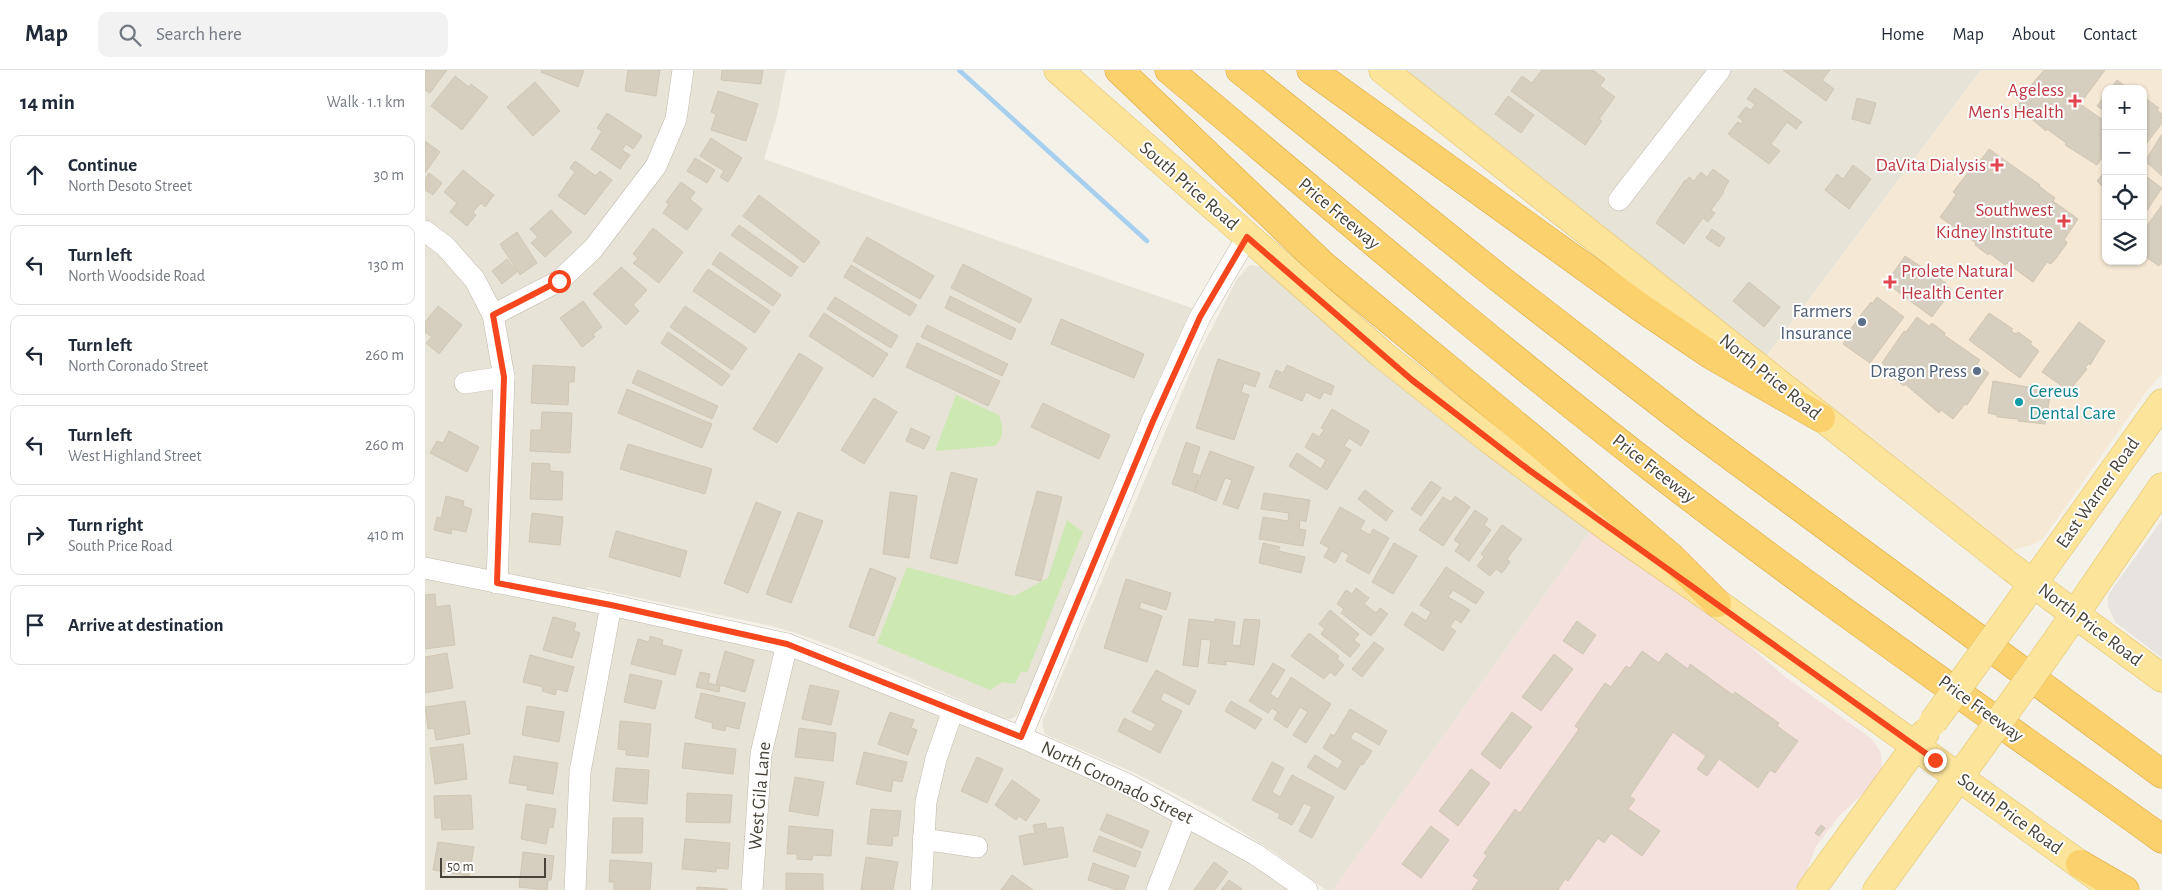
<!DOCTYPE html>
<html lang="en">
<head>
<meta charset="utf-8">
<style>
	:root { --surface:#fff; --page:#f2f2f3; --text:#1f2937; --muted:#747a83; --line:#e0e1e3 }
	body { margin:0; font-family:"Alegreya Sans",sans-serif; background:var(--page); color:var(--text) }
	.controls { position:absolute; right:15px; top:15px; display:grid; overflow:hidden; border-radius:10px; box-shadow:0 1px 4px #0004 }
	.controls button { width:45px; height:45px; display:grid; place-items:center; padding:0; border:0; border-bottom:1px solid var(--line); background:var(--surface); color:var(--text); font:25px sans-serif }
	.scale { position:absolute; left:15px; bottom:12px; width:106px; box-sizing:border-box; padding-left:5px; border:2px solid #484238; border-top:0; font-size:14px; line-height:18px; white-space:nowrap; color:#484238; -webkit-text-stroke:4px #fff; paint-order:stroke }
	.stop { position:absolute; width:15px; height:15px; margin:-11px; border:4px solid #f6461e; border-radius:50%; background:#fff }
	.stop.end { background:#f6461e; border-color:#fff; box-shadow:0 1px 5px #0008 }
	.list { margin:0; padding:0; list-style:none }
	h2 { display:flex; justify-content:space-between; align-items:center; height:65px; margin:0; padding:0 20px; font-size:21px }
	h2 small { font-size:16px; font-weight:400; color:var(--muted) }
	.list li { display:grid; grid-template-columns:32px 1fr auto; gap:15px; align-items:center; box-sizing:border-box; height:80px; margin:0 10px 10px; padding:0 10px; border:1px solid var(--line); border-radius:10px }
	.list b { display:block; font-size:19px; white-space:nowrap }
	.list p { margin:0; font-size:16px; white-space:nowrap; color:var(--muted) }
	.list em { font-size:16px; font-style:normal; color:var(--muted) }
	.icon { flex:none; width:28px; height:28px; fill:none; stroke:currentColor; stroke-width:2; stroke-linecap:round; stroke-linejoin:round }
	.map { position:relative; flex:none; width:1737px; height:820px; overflow:hidden }
	header { display:flex; align-items:center; gap:30px; box-sizing:border-box; height:70px; padding:0 25px; background:var(--surface); border-bottom:1px solid var(--line) }
	header strong { font-size:24px }
	nav { display:flex; gap:28px; margin-inline-start:auto; font-size:18px }
	.search { width:350px; height:45px; background:var(--page); display:flex; align-items:center; gap:12px; box-sizing:border-box; padding:0 18px; border-radius:10px; color:var(--muted); font-size:19px }
	main { display:flex }
	aside { flex:1; background:var(--surface) }
	.map>svg:first-child { display:block }
</style>
</head>
<body>
<header>
<strong>Map</strong>
<div class="search"><svg class="icon" aria-label="search" viewBox="0 0 24 24"><circle cx="10" cy="10" r="6"/><path d="M15 15l6 6"/></svg>Search here</div>
<nav><a>Home</a><a>Map</a><a>About</a><a>Contact</a></nav>
</header>
<main>
<aside>
<h2>14 min<small>Walk · 1.1 km</small></h2>
<ul class="list">
<li><svg class="icon" aria-label="ahead" viewBox="0 0 24 24"><path d="M12 20V5M6 11l6-6 6 6"/></svg><div><b>Continue</b><p>North Desoto Street</p></div><em>30 m</em></li>
<li><svg class="icon" aria-label="left" viewBox="0 0 24 24"><path d="M17 20v-9H6M10 6l-5 5 5 5"/></svg><div><b>Turn left</b><p>North Woodside Road</p></div><em>130 m</em></li>
<li><svg class="icon" aria-label="left" viewBox="0 0 24 24"><path d="M17 20v-9H6M10 6l-5 5 5 5"/></svg><div><b>Turn left</b><p>North Coronado Street</p></div><em>260 m</em></li>
<li><svg class="icon" aria-label="left" viewBox="0 0 24 24"><path d="M17 20v-9H6M10 6l-5 5 5 5"/></svg><div><b>Turn left</b><p>West Highland Street</p></div><em>260 m</em></li>
<li><svg class="icon" aria-label="right" viewBox="0 0 24 24"><path d="M7 20v-9h11M14 6l5 5-5 5"/></svg><div><b>Turn right</b><p>South Price Road</p></div><em>410 m</em></li>
<li><svg class="icon" aria-label="arrive" viewBox="0 0 24 24"><path d="M6 21V4h12l-3 4 3 4H6"/></svg><div><b>Arrive at destination</b></div></li>
</ul>
</aside>
<div class="map">
<svg width="1737" height="820" viewBox="0 0 1737 820">
	<rect width="100%" height="100%" fill="#f4f1e9"/>
	<g fill="#e8e3d7">
		<path d="M0 0H361L352 46 339 89 767 238 734 309 597 636 591 646 586 649H579L446 591 371 563 342 555 162 517V539L305 568 393 594 697 720 807 780 868 820H0Z"/>
		<path d="M976 0H1556L1340 288Z"/>
		<path d="M825 195 842 198 1167 459 908 820H901L847 781 789 744 710 703 628 668 620 664 618 658 617 652 772 287 812 209Z"/>
	</g>
	<path fill="#f5e9d5" fill-rule="evenodd" d="M1556 0H1737V304L1721 322 1618 469 1606 475 1589 480 1578 478 1517 424 1416 344 1391 334 1340 288ZM1681 19H1718V191H1681Z"/>
	<path fill="#e7e3de" d="M1737 450V588L1690 552 1683 536V527L1687 519Z"/>
	<path fill="#f4e1dd" d="M1167 459 1301 555 1359 606 1447 669 1456 683 1457 693 1456 704 1446 716 1414 746 1390 778 1380 807 1370 820H908Z"/>
	<g fill="#cee8b3">
		<path d="M531 325 574 345C578 359 580 366 570 376L510 381Z"/>
		<path d="M642 450 658 462 602 603 596 601 590 614 578 612 565 620 452 573 482 497 589 526 623 508Z"/>
	</g>
	<g fill="none" stroke-linecap="round" stroke-linejoin="round">
		<path stroke="#a7cfef" stroke-width="4.5" d="M534 0 722 171"/>
	</g>
	<g fill="#d6cebf" stroke="#d1c6b2">
		<path d="M0 0H22L5 23 0 20Z"/>
		<path d="M117 0H159L153 17 116 2Z"/>
		<path d="M203 0H235L231 26 200 21Z"/>
		<path d="M297 0H338L336 14 296 10Z"/>
		<path d="M1117 0H1168L1180 9 1175 16 1190 27 1174 49 1177 51 1160 75 1086 21 1097 6 1107 13Z"/>
		<path d="M1358 0H1405L1397 10 1409 19 1401 31Z"/>
		<path d="M1619 0H1680L1655 34 1681 52V86H1678L1672 95 1640 75 1641 73 1622 59 1621 61 1592 37 1601 25 1599 24Z"/>
		<path d="M30 6 44 17 46 14 63 27 37 60 6 36Z"/>
		<path d="M1692 10 1700 16 1701 15 1707 19H1685Z"/>
		<path d="M110 12 135 41 108 66 82 37Z"/>
		<path d="M1330 18 1377 52 1371 59 1362 52 1346 74 1355 81 1344 94 1303 64 1310 55 1313 52 1316 54 1318 51 1313 47 1321 37 1326 40 1330 34 1322 29Z"/>
		<path d="M293 21 333 34 321 71 286 60 291 44 286 42Z"/>
		<path d="M1681 24V42L1672 36Z"/>
		<path d="M1083 26 1109 45 1096 63 1070 44Z"/>
		<path d="M1432 28 1451 33 1445 54 1427 49Z"/>
		<path d="M1720 28 1734 38 1732 40 1737 44V53L1722 73 1718 70V30Z"/>
		<path d="M182 43 217 66 208 79 201 74 197 80 205 85 195 99 166 79 177 61 172 58Z"/>
		<path d="M1737 64V106L1720 91Z"/>
		<path d="M286 68 317 88 303 112 295 107 299 101 275 86Z"/>
		<path d="M0 71 15 82 0 103Z"/>
		<path d="M1564 79 1615 115 1614 116 1630 128 1628 131 1653 149 1639 170 1642 172 1641 175 1628 192 1625 194 1622 192 1608 212 1582 193 1580 195 1564 183 1563 185 1550 175 1551 173 1515 147 1531 125 1528 122 1545 100 1547 102Z"/>
		<path d="M270 88 290 100 282 113 262 101Z"/>
		<path d="M150 91 171 106 175 101 187 110 160 145 133 126 150 102 145 98Z"/>
		<path d="M1428 95 1446 109 1424 139 1400 120 1412 104 1418 109Z"/>
		<path d="M1288 99 1304 111 1298 121 1299 122 1286 140 1290 143 1283 152 1278 148 1259 174 1231 153 1260 110 1261 111 1264 107 1269 111 1276 102 1282 107Z"/>
		<path d="M38 100 69 125 60 137 56 133 48 142 51 145 42 156 25 142 32 133 19 122Z"/>
		<path d="M1681 100V120L1672 111Z"/>
		<path d="M4 103 17 113 8 125 0 120V109Z"/>
		<path d="M1718 104 1737 118 1719 145 1718 144Z"/>
		<path d="M256 112 270 122 265 129 277 139 262 160 238 143 244 134 241 132Z"/>
		<path d="M334 125 395 172 379 193 318 146Z"/>
		<path d="M1737 135V192L1734 196 1718 185V161Z"/>
		<path d="M126 140 147 162 120 187 106 173 113 167 105 159Z"/>
		<path d="M314 155 373 197 366 207 306 165Z"/>
		<path d="M228 158 258 182 234 213 208 193 213 188 208 184Z"/>
		<path d="M1287 159 1300 168 1294 177 1281 168Z"/>
		<path d="M92 162 112 193 95 205 75 174Z"/>
		<path d="M442 167 509 206 495 229 428 191Z"/>
		<path d="M295 182 356 225 348 236 287 194Z"/>
		<path d="M1480 186 1521 213 1520 215 1527 220 1507 247 1461 213Z"/>
		<path d="M82 189 92 202 77 214 67 201Z"/>
		<path d="M538 194 607 229 595 253 526 218Z"/>
		<path d="M426 195 492 235 485 246 419 207Z"/>
		<path d="M196 197 222 220 208 235 214 241 201 255 168 224Z"/>
		<path d="M283 199 345 241 330 263 268 221Z"/>
		<path d="M1324 212 1355 237 1339 257 1308 231Z"/>
		<path d="M525 226 591 259 586 270 520 238Z"/>
		<path d="M410 227 473 266 466 278 402 239Z"/>
		<path d="M1452 227 1479 247 1445 293 1418 274 1424 266 1421 265 1431 252 1433 253 1437 248 1435 246 1446 232 1447 234Z"/>
		<path d="M158 231 177 257 168 264 170 267 157 277 135 248Z"/>
		<path d="M13 236 37 255 14 284 1 273 7 267 0 262V252Z"/>
		<path d="M260 236 322 278 307 300 245 257Z"/>
		<path d="M399 243 463 284 448 307 384 266Z"/>
		<path d="M1564 243 1588 259 1586 261 1591 264 1593 262 1607 272 1605 274 1614 281 1595 308 1544 270Z"/>
		<path d="M1492 247 1504 256 1507 253 1520 263 1519 265 1555 290 1552 294 1564 303 1542 335 1540 334 1528 349 1516 340 1514 343 1480 314 1479 316 1465 306 1468 302 1457 293 1479 261 1481 262Z"/>
		<path d="M636 249 719 284 709 308 626 274Z"/>
		<path d="M1654 252 1680 271 1665 295 1664 293 1660 298 1662 299 1644 321 1617 302Z"/>
		<path d="M502 255 583 294 577 306 496 267Z"/>
		<path d="M243 262 305 305 297 316 236 273Z"/>
		<path d="M492 273 575 311 563 336 481 297Z"/>
		<path d="M374 283 398 298 352 373 328 359Z"/>
		<path d="M793 289 835 303 830 317 819 313 816 322 824 325 809 370 771 358Z"/>
		<path d="M108 295 150 297 149 312H144L143 335 106 333Z"/>
		<path d="M862 295 909 316 906 325 899 322 895 329 881 322 877 331 844 317 851 300 858 303Z"/>
		<path d="M213 300 293 336 287 349 207 313Z"/>
		<path d="M1568 311 1626 321 1620 354 1593 351V349L1572 347V345L1563 343Z"/>
		<path d="M202 319 287 354 277 378 193 343Z"/>
		<path d="M449 328 472 342 439 394 416 380Z"/>
		<path d="M618 333 685 365 674 389 606 357Z"/>
		<path d="M907 339 944 361 936 376 924 368 919 376 926 380 902 420 864 396 872 383 896 399 901 390 880 377 888 363 894 367 899 360 896 358Z"/>
		<path d="M117 342 147 343 145 383 105 381 106 360H116Z"/>
		<path d="M486 358 505 367 499 379 481 371Z"/>
		<path d="M24 361 54 377 42 402 5 383 12 371 18 373Z"/>
		<path d="M761 372 775 377 767 403 774 405 769 422 747 414Z"/>
		<path d="M203 374 287 399 280 424 195 399Z"/>
		<path d="M785 381 829 397 813 439 798 434 807 410 800 408 791 431 769 422Z"/>
		<path d="M107 393 125 394V401L138 402 137 430 105 429Z"/>
		<path d="M526 402 552 409 532 494 505 488Z"/>
		<path d="M1006 411 1016 418 996 446 986 439Z"/>
		<path d="M940 420 968 441 961 451 933 429Z"/>
		<path d="M612 421 637 427 616 511 590 505Z"/>
		<path d="M465 422 492 426 484 488 458 484Z"/>
		<path d="M839 423 885 430 881 452 875 450 874 459 881 460 878 476 834 469 838 447 863 451 864 443 836 439Z"/>
		<path d="M21 426 39 431 38 436 47 439 41 462 27 459 26 464 9 460 12 447 16 448Z"/>
		<path d="M1030 426 1045 437 1018 476 994 460 1018 427 1026 432Z"/>
		<path d="M331 432 356 442 323 523 299 513Z"/>
		<path d="M915 437 940 451 935 459 945 465 948 459 964 468 944 504 921 491 924 485 917 481 910 493 899 487 904 478 895 473Z"/>
		<path d="M1050 440 1063 449 1059 455 1066 460 1044 491 1030 481 1035 474 1029 470Z"/>
		<path d="M373 442 398 451 366 533 341 524Z"/>
		<path d="M107 443 138 447 135 475 104 472Z"/>
		<path d="M1077 455 1097 469 1082 489 1085 492 1077 503 1071 499 1065 506 1052 496 1059 487 1056 484Z"/>
		<path d="M191 461 262 481 255 507 184 487Z"/>
		<path d="M838 473 855 477 853 481 880 487 876 503 834 493Z"/>
		<path d="M969 473 992 486 968 524 947 512Z"/>
		<path d="M1021 497 1059 522 1051 534 1028 520 1023 527 1045 540 1036 553 1030 549 1025 557 1031 561 1018 581 979 555 987 542 1001 551 1006 542 995 535Z"/>
		<path d="M445 498 471 508 449 566 424 557Z"/>
		<path d="M701 509 746 523 741 540 716 532 714 538 737 546 722 592 679 578Z"/>
		<path d="M931 518 944 528 939 534 951 543 955 538 963 544 946 566 916 543 919 539 912 534 921 520 927 524Z"/>
		<path d="M10 524 11 537 25 535 30 575 0 579V525Z"/>
		<path d="M905 540 934 564 929 570 935 575 925 587 896 564 900 559 894 554Z"/>
		<path d="M128 547 151 553 149 561 155 563 147 588 118 580Z"/>
		<path d="M764 549 790 552V549L810 552 807 575 815 576 819 549 835 550 829 595 801 591V595L783 593 786 570 776 569 773 597 758 595Z"/>
		<path d="M1152 551 1171 565 1158 584 1138 571Z"/>
		<path d="M884 563 914 586 912 589 919 595 910 606 905 602 899 609 866 586Z"/>
		<path d="M225 566 238 570 237 575 257 580 250 605 206 594 213 569 224 572Z"/>
		<path d="M949 572 959 579 937 607 927 599Z"/>
		<path d="M300 581 329 590 320 622 291 614Z"/>
		<path d="M1217 581 1234 593 1241 583 1263 599 1265 594 1308 625 1310 622 1354 653 1352 656 1373 671 1350 703 1345 700 1333 718 1294 689 1282 706 1272 699 1281 686 1248 662 1205 726 1210 730 1203 739 1235 761 1217 786 1186 763 1179 773 1173 768 1143 811 1140 809 1133 820H1047L1054 810 1048 806 1062 786 1059 783 1090 739 1095 743 1154 659 1150 656 1180 613 1186 617 1201 596 1205 598Z"/>
		<path d="M22 583 28 618 0 623V587Z"/>
		<path d="M1129 584 1148 599 1116 641 1097 627Z"/>
		<path d="M105 585 149 597 142 622 132 619 130 625 117 621 118 617 98 612Z"/>
		<path d="M848 593 860 600 845 624 853 629 866 607 906 634 881 673 868 665 883 642 875 637 862 658 849 649 853 642 847 638 843 643 824 631Z"/>
		<path d="M731 600 771 621 764 635 739 622 735 630 757 641 735 683 693 661 699 648 726 662 731 654 707 642Z"/>
		<path d="M275 602 285 604 283 613 295 616 294 622 271 617Z"/>
		<path d="M205 604 237 611 230 639 199 632Z"/>
		<path d="M385 615 414 621 406 655 377 649Z"/>
		<path d="M276 623 320 633 314 659 301 656 300 661 287 658 288 653 270 648Z"/>
		<path d="M40 631 45 664 11 670 9 658 3 659 0 637Z"/>
		<path d="M806 631 837 649 830 659 800 641Z"/>
		<path d="M102 636 139 642 134 672 97 665Z"/>
		<path d="M925 639 962 661 954 675 930 661 925 668 947 681 938 695 936 694 920 720 882 697 890 685 913 699 918 691 898 678 906 664 909 666Z"/>
		<path d="M465 642 489 650 486 658 492 660 483 685 453 674Z"/>
		<path d="M1087 642 1107 657 1075 699 1056 684Z"/>
		<path d="M195 651 226 654 223 687 201 685V680L193 679Z"/>
		<path d="M374 658 411 663 408 691 370 687Z"/>
		<path d="M260 673 311 679 308 704 257 698Z"/>
		<path d="M38 674 42 709 10 714 5 678Z"/>
		<path d="M439 682 482 692 477 712 468 710 466 722 431 714Z"/>
		<path d="M89 686 133 693 128 724 102 720 103 716 84 713Z"/>
		<path d="M552 687 578 699 562 733 536 721Z"/>
		<path d="M847 692 859 698 847 722 855 727 867 705 909 727 887 768 874 761 887 737 879 733 867 755 853 748 855 744 827 730Z"/>
		<path d="M191 698 224 700 222 734 188 731Z"/>
		<path d="M1046 699 1065 713 1033 756 1014 741Z"/>
		<path d="M370 707 399 712 393 746 364 741Z"/>
		<path d="M587 710 615 730 601 751 594 746 591 750 570 735Z"/>
		<path d="M262 723 307 725 305 753 261 752Z"/>
		<path d="M46 725 48 759 17 760 16 748H10L9 726Z"/>
		<path d="M101 734 131 739 128 758 124 757 121 774 96 769Z"/>
		<path d="M446 739 476 741 473 766H468L467 776 442 774Z"/>
		<path d="M682 744 724 761 717 778 675 760Z"/>
		<path d="M188 748H218L217 783H187Z"/>
		<path d="M621 753 622 759 638 757 643 787 599 795 594 766 610 763 608 755Z"/>
		<path d="M1396 755 1400 758 1394 766 1390 763Z"/>
		<path d="M364 756 408 760 406 786 388 785 387 790 372 789V784H362Z"/>
		<path d="M1006 756 1024 770 996 808 977 794Z"/>
		<path d="M674 766 716 782 710 797 668 781Z"/>
		<path d="M260 769 305 773 303 799 291 798V802L257 799Z"/>
		<path d="M13 772 49 777 44 806 8 800Z"/>
		<path d="M98 782 129 786 126 810H123L122 820 94 817Z"/>
		<path d="M441 787 473 792 468 820H436Z"/>
		<path d="M185 790 227 793 225 820H189V812H184Z"/>
		<path d="M789 792 803 802 790 820H769Z"/>
		<path d="M668 793 704 806 699 820H692L663 810Z"/>
		<path d="M361 803 398 804V820H361Z"/>
		<path d="M587 805 608 820H576Z"/>
		<path d="M804 810 817 819 816 820H796Z"/>
		<path d="M272 817 302 819V820H272Z"/>
	</g>
	<g fill="none" stroke-linecap="round" stroke-linejoin="round">
		<defs>
			<g id="minor">
				<path d="M1194 130 1295 0"/>
				<path d="M0 161 20 176 50 210 68 245 79 307 72 513"/>
				<path d="M68 245 134 211 168 179 231 96 251 49 258 0"/>
				<path d="M40 313 79 307"/>
				<path d="M0 498 186 535 362 574 596 667 702 714 830 784 882 820"/>
				<path d="M596 667 727 351 775 247 822 167"/>
				<path d="M498 769 552 777"/>
				<path d="M150 820 155 702 186 535"/>
				<path d="M327 820 336 684 362 574"/>
				<path d="M496 820 501 732 511 689 528 640"/>
				<path d="M732 820 761 746"/>
			</g>
			<g id="major">
				<path d="M633 0 958 285 1064 369 1185 459 1292 533 1675 809"/>
				<path d="M958 0 1587 498 1737 608"/>
				<path d="M1584 547 1737 333"/>
				<path d="M1630 573 1737 417"/>
				<path d="M1386 820 1500 663"/>
				<path d="M1452 820 1555 678"/>
			</g>
			<g id="highway">
				<path d="M694 0 898 195 1120 379 1246 487 1292 533"/>
				<path d="M744 0C905 135 1065 273 1231 401 1396 529 1568 647 1737 769"/>
				<path d="M815 0 1075 209 1265 356 1737 704"/>
				<path d="M886 0 1218 239 1286 285 1396 348"/>
				<path d="M1655 794 1700 820"/>
			</g>
		</defs>
		<use href="#minor" stroke="#c0b9ac" stroke-width="22"/>
		<use href="#major" stroke="#e2c269" stroke-width="29"/>
		<use href="#highway" stroke="#dba63c" stroke-width="29"/>
		<use href="#minor" stroke="#fff" stroke-width="21"/>
		<use href="#major" stroke="#fce49a" stroke-width="28"/>
		<use href="#highway" stroke="#fbd16d" stroke-width="28"/>
		<defs>
			<g id="major-bridge">
				<path d="M1508 652 1584 547"/>
				<path d="M1555 678 1630 573"/>
			</g>
		</defs>
		<use href="#major-bridge" stroke="#e2c269" stroke-width="29" stroke-linecap="butt"/>
		<use href="#major-bridge" stroke="#fce49a" stroke-width="28"/>
	</g>
	<g fill="none" stroke-linecap="round" stroke-linejoin="round">
		<path stroke="#f6461e" stroke-width="6" d="M134 211 68 245 79 307 72 513 186 535 362 574 596 667 728 351 775 247 822 167 987 310 1104 400 1510 690"/>
	</g>
	<g fill="#e0444e" stroke="#fff" stroke-width="2">
		<path d="M1647.5 23.5h5v5h5v5h-5v5h-5v-5h-5v-5h5z"/>
		<path d="M1569.5 87.5h5v5h5v5h-5v5h-5v-5h-5v-5h5z"/>
		<path d="M1636.5 143.5h5v5h5v5h-5v5h-5v-5h-5v-5h5z"/>
		<path d="M1462.5 204.5h5v5h5v5h-5v5h-5v-5h-5v-5h5z"/>
	</g>
	<g fill="#5c6f8a" stroke="#fff" stroke-width="2">
		<circle cx="1437" cy="252" r="5"/>
		<circle cx="1552" cy="301" r="5"/>
	</g>
	<circle fill="#0f9aa8" stroke="#fff" stroke-width="2" cx="1594" cy="332" r="5"/>
	<g text-anchor="middle" dominant-baseline="central" stroke-width="4" stroke-linejoin="round" paint-order="stroke">
		<g font-size="19" fill="#be3a42" stroke="#fff" text-anchor="end">
			<text x="1639" y="20">Ageless<tspan x="1639" dy="22">Men's Health</tspan></text>
			<text x="1561" y="95">DaVita Dialysis</text>
			<text x="1628" y="140">Southwest<tspan x="1628" dy="22">Kidney Institute</tspan></text>
			<text x="1476" y="201" text-anchor="start">Prolete Natural<tspan x="1476" dy="22">Health Center</tspan></text>
		</g>
		<g font-size="19" fill="#484238" stroke="#fff">
			<text transform="translate(764 116) rotate(41)">South Price Road</text>
			<text transform="translate(914 144) rotate(40)">Price Freeway</text>
			<text transform="translate(1345 307) rotate(39)">North Price Road</text>
			<text transform="translate(1229 399) rotate(38)">Price Freeway</text>
			<text transform="translate(1673 423) rotate(-55)">East Warner Road</text>
			<text transform="translate(1665 555) rotate(37)">North Price Road</text>
			<text transform="translate(1556 639) rotate(36)">Price Freeway</text>
			<text transform="translate(692 713) rotate(26)">North Coronado Street</text>
			<text transform="translate(335 726) rotate(-85)">West Gila Lane</text>
			<text transform="translate(1585 744) rotate(36)">South Price Road</text>
		</g>
		<g font-size="19" fill="#4e5e75" stroke="#fff" text-anchor="end">
			<text x="1427" y="241">Farmers<tspan x="1427" dy="22">Insurance</tspan></text>
			<text x="1542" y="301">Dragon Press</text>
		</g>
		<g font-size="19" fill="#0d838f" stroke="#fff" text-anchor="start">
			<text x="1604" y="321">Cereus<tspan x="1604" dy="22">Dental Care</tspan></text>
		</g>
	</g>
</svg>
<div class="controls">
<button>+</button>
<button>−</button>
<button><svg class="icon" aria-label="locate" viewBox="0 0 24 24"><circle cx="12" cy="12" r="6"/><path d="M12 2v4M12 18v4M2 12h4M18 12h4"/></svg></button>
<button><svg class="icon" aria-label="layers" viewBox="0 0 24 24"><path d="M12 4l9 5-9 5-9-5zM3 14l9 5 9-5"/></svg></button>
</div>
<div class="scale">50 m</div>
<div class="stop" style="left:134px;top:211px"></div>
<div class="stop end" style="left:1510px;top:690px"></div>
</div>
</main>
</body>
</html>
